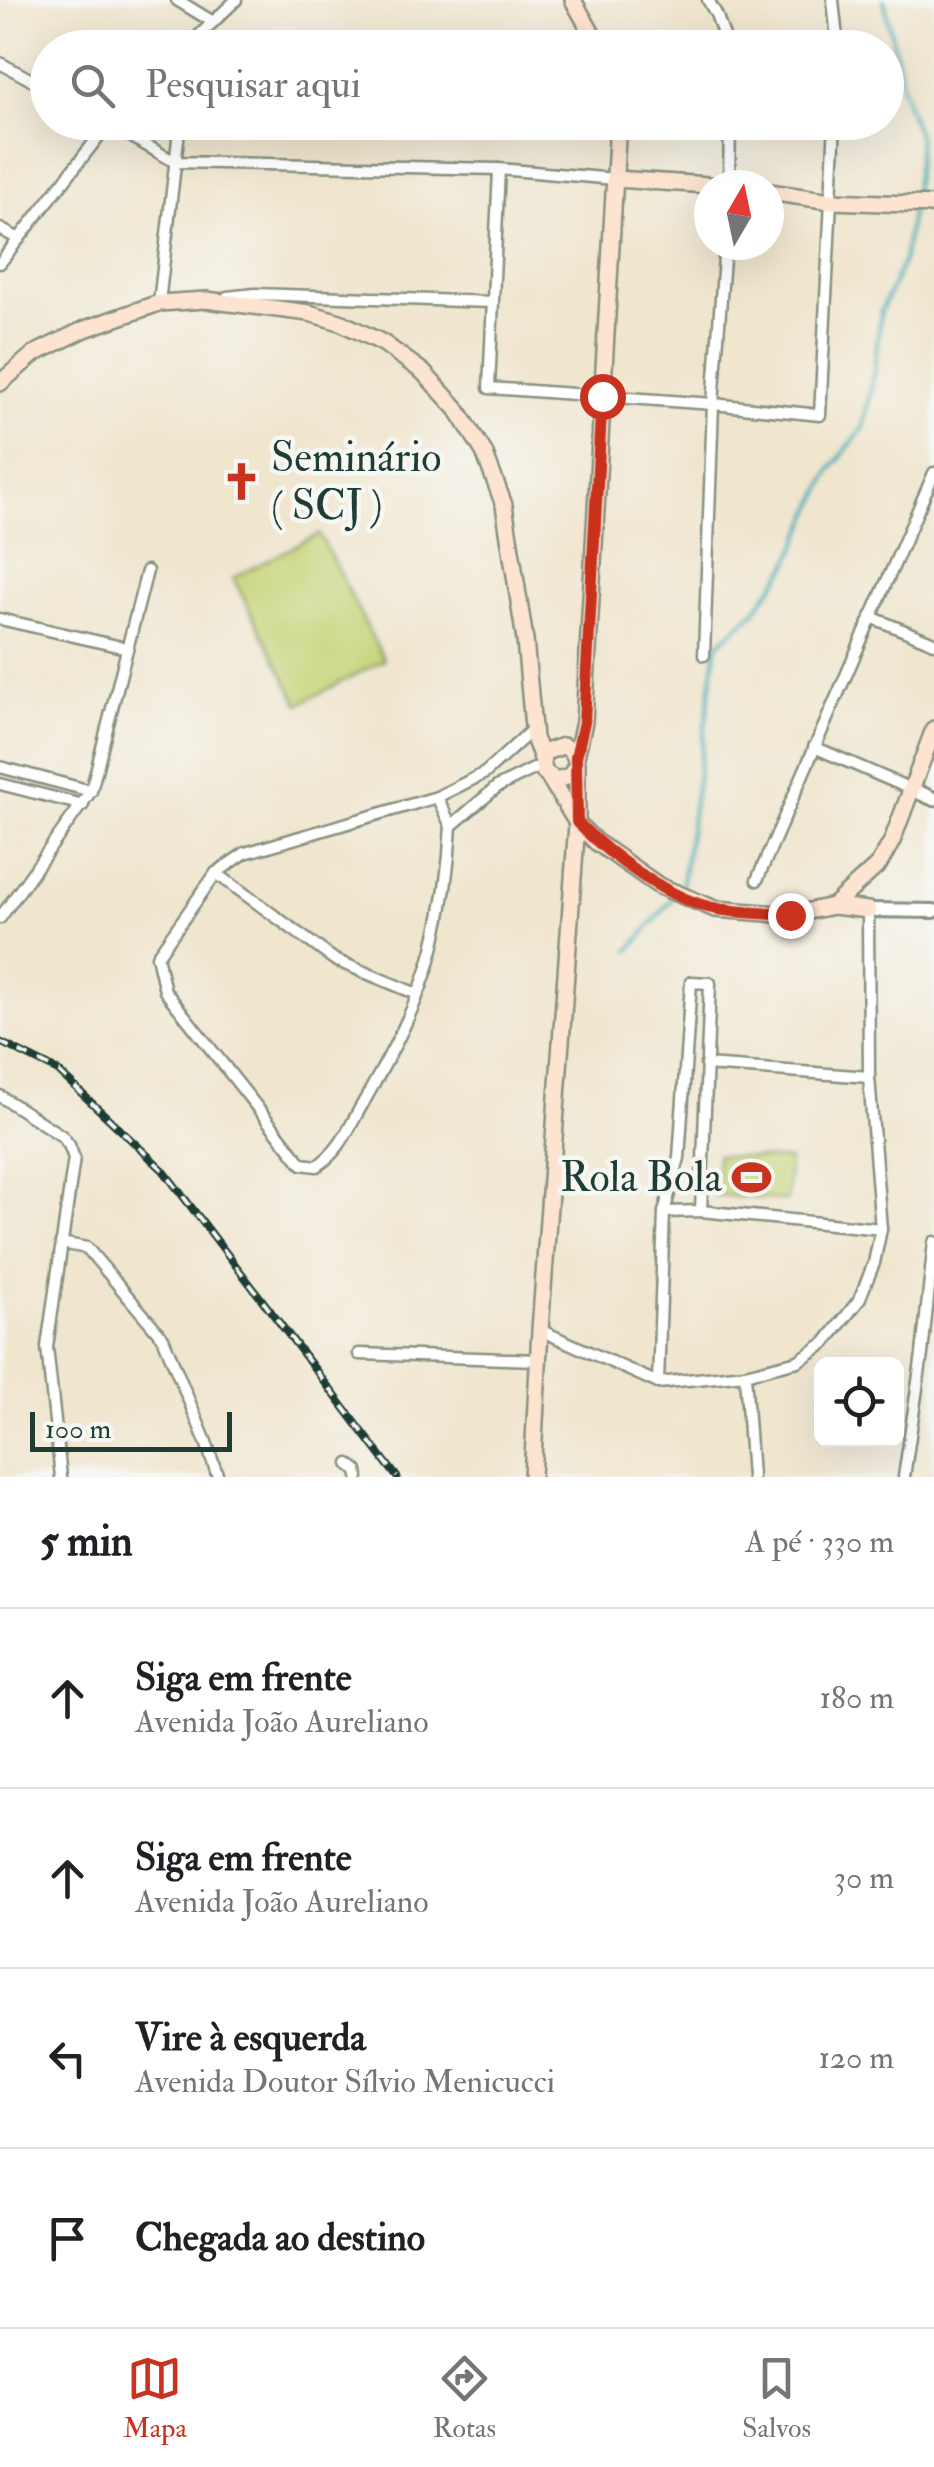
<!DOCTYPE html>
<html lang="pt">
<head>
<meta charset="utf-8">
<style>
	:root { --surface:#fff; --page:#f2f2f2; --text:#202124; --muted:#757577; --line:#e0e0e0; --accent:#c8321e }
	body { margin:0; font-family:"IM FELL Double Pica",serif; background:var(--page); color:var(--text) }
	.controls { position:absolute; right:30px; bottom:30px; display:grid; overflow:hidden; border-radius:15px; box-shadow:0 10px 40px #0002 }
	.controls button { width:90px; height:90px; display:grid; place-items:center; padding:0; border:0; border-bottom:2px solid var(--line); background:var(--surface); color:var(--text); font:50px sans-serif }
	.compass { position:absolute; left:694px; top:170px; width:90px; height:90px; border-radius:50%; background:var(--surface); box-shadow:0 10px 40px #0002; rotate:9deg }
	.scale { position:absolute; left:30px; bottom:25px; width:202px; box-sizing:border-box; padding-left:10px; border:5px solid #1f3d34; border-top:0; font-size:28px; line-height:35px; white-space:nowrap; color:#1f3d34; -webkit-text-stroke:8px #f6f6f2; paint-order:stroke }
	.stop { position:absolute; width:30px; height:30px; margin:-22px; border:8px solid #c8321e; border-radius:50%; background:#fff }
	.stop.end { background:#c8321e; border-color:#fff; box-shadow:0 2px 10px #0008 }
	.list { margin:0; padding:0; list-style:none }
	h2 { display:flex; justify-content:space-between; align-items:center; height:130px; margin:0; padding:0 40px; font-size:42px }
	h2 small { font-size:32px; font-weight:400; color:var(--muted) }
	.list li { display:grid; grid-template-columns:65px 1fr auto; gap:30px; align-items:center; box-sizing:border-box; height:180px; padding:0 40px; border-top:2px solid var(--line) }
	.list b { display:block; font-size:38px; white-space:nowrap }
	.list p { margin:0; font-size:32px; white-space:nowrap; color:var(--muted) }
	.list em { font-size:32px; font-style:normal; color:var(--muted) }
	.icon { flex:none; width:55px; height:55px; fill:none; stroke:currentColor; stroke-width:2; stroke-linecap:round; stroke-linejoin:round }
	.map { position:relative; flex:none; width:934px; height:1477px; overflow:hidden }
	.search { position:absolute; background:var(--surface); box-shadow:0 10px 40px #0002; left:30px; right:30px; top:30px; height:110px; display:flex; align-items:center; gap:25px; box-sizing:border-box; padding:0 35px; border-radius:55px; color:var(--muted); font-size:38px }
	.sheet { height:850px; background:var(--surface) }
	nav { display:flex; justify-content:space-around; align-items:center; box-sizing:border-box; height:140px; border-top:2px solid var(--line); background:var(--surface); font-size:28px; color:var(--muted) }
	nav a { display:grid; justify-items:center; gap:5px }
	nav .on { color:var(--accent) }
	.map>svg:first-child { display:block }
</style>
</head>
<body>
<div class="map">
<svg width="934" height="1477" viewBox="0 0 934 1477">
	<rect width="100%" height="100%" fill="#f6f6f2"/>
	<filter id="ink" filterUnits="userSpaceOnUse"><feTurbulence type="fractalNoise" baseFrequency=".01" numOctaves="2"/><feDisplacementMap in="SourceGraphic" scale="20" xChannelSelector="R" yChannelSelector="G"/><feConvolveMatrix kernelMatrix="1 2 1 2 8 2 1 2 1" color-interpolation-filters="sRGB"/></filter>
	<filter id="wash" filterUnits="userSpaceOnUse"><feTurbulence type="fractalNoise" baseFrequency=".0048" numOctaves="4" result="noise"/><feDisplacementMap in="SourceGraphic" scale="40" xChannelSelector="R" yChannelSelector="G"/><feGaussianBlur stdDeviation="2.25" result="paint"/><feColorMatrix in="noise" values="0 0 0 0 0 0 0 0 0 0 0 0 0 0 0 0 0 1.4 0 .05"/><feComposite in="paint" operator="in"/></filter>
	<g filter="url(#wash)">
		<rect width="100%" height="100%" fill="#f0e5cd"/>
		<g fill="#c5d374" stroke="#728854" stroke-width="2.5">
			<path d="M319 534 384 660 299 704 233 578Z"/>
			<path d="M717 1155 789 1160 787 1201 714 1195Z"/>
		</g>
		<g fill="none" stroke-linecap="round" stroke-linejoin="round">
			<g stroke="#3bacb6" stroke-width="4">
				<path d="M884 0 906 102 919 138 914 198"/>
				<path d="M681 890 717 645 754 612 787 567 830 471 863 428 874 371 881 311 903 262 912 207"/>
				<path d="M629 951 674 897"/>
			</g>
		</g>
	</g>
	<g filter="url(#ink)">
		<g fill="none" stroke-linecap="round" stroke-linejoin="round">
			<defs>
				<g id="minor">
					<path d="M177 0 213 22"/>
					<path d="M708 0 716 14 728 48"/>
					<path d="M833 0 838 48"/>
					<path d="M186 48 236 0"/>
					<path d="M0 63 48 89"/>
					<path d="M106 122 175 162 499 169 615 179"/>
					<path d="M499 169 489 388 713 404 820 415 835 122"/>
					<path d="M729 185 730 122"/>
					<path d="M0 229 19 239"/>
					<path d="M0 263 110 122"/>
					<path d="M227 297 255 294 491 302"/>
					<path d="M159 303 180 122"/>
					<path d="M871 617 934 643"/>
					<path d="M0 619 126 648"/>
					<path d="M704 655 713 404 725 245"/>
					<path d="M534 728 485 773 437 797 245 853 216 873 157 956 165 991 302 1164 317 1166C341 1150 348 1129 362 1105 390 1056 419 1004 433 949 443 909 449 868 451 826L497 787 542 765"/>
					<path d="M814 747 911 789"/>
					<path d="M0 767 91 791"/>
					<path d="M0 784 83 805"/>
					<path d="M437 797 451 826"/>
					<path d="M216 873 335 960 417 994"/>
					<path d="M757 880 934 473"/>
					<path d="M0 918 91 791 147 571"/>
					<path d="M706 1065 869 1077"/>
					<path d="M0 1096 62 1136 69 1145 74 1158 47 1347 61 1477"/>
					<path d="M664 1212 701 1211 881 1229"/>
					<path d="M61 1243 87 1248 163 1338 206 1442 218 1477"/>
					<path d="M540 1330 658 1383 745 1374 798 1361 825 1343 859 1300 874 1263 881 1229 869 1077 868 910"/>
					<path d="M359 1354 538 1360"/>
					<path d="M745 1374 752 1477"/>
					<path d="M658 1383 664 1212 679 1158 691 982 710 983 701 1211"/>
					<path d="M349 1464 357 1470 358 1477"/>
					<path d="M904 1477 922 1354 934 1242"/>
				</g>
				<g id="tertiary">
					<path d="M911 789 934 799"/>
					<path d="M868 910 934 911"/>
				</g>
				<g id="secondary">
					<path d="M573 0 600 48"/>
					<path d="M615 179 709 185"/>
					<path d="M769 192 831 201 934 205"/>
					<path d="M0 383 34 354 85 329 159 303 206 300 309 313 340 322 383 343 423 372 457 409 484 452 504 505 525 640 534 738 542 758"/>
					<path d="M576 757 584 722 618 122"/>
					<path d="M549 777 577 823 596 842 659 886 715 909 790 915 833 906 879 864 892 841 934 729"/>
					<path d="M833 906 868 910"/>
					<path d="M532 1477 540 1330 577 823V764C575 755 572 749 563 746L545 752 542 758 544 772 556 780 570 776 577 764"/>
				</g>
			</defs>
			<use href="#minor" stroke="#889180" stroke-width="15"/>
			<use href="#tertiary" stroke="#889180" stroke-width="18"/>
			<use href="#secondary" stroke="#889180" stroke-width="20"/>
			<use href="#minor" stroke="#fff" stroke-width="10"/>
			<use href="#tertiary" stroke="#fff" stroke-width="12"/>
			<use href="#secondary" stroke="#fde4d1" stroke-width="15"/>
			<defs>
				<path id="rail" d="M0 1042 58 1071 163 1170 397 1477"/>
			</defs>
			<use href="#rail" stroke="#1f3d34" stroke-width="8"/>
			<use href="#rail" stroke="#f6f6f2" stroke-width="4" stroke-dasharray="11" stroke-linecap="butt"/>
		</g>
	</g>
	<g fill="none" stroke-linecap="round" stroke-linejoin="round" filter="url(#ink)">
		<path stroke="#c8321e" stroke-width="12" d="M602 396 584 722 576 757 577 822C610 856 672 902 718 909 742 913 766 913 790 915"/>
	</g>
	<defs>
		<symbol id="church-bare" viewBox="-9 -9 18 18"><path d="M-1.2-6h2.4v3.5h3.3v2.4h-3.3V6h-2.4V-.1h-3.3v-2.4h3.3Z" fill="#c8321e" stroke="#f6f6f2" stroke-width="2.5" paint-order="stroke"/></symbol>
		<symbol id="stadium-bare" viewBox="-9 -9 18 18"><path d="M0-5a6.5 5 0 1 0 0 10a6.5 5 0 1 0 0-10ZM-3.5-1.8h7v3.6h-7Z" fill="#c8321e" stroke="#f6f6f2" stroke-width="2.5" paint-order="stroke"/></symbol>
	</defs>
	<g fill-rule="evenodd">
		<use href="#church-bare" x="214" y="454" width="55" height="55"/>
		<use href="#stadium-bare" x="724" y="1150" width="55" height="55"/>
	</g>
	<g text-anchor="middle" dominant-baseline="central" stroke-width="9" stroke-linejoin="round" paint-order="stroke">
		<g font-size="42" fill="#1f3d34" stroke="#f6f6f2" text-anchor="start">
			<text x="271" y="458">Seminário<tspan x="271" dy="48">( SCJ )</tspan></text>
			<text x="722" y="1178" text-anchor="end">Rola Bola</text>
		</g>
	</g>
</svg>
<div class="controls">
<button><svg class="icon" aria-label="locate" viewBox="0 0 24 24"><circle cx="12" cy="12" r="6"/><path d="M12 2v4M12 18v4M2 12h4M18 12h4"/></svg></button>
</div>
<svg class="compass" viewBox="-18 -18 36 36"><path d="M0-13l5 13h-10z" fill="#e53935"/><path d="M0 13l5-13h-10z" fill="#757577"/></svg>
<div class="scale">100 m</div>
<div class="stop" style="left:602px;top:396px"></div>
<div class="stop end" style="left:790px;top:915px"></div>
<div class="search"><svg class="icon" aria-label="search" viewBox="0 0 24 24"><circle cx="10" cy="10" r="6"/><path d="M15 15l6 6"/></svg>Pesquisar aqui</div>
</div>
<section class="sheet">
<h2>5 min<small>A pé · 330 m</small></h2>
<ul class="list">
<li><svg class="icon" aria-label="ahead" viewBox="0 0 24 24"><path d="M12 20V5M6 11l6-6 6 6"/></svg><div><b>Siga em frente</b><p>Avenida João Aureliano</p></div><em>180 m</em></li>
<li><svg class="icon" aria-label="ahead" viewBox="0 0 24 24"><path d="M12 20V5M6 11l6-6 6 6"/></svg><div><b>Siga em frente</b><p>Avenida João Aureliano</p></div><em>30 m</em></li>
<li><svg class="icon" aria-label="left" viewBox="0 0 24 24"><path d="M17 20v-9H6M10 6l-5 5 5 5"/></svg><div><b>Vire à esquerda</b><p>Avenida Doutor Sílvio Menicucci</p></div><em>120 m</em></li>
<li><svg class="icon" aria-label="arrive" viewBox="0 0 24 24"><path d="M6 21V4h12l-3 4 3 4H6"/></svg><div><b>Chegada ao destino</b></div></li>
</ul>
</section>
<nav>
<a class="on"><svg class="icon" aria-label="map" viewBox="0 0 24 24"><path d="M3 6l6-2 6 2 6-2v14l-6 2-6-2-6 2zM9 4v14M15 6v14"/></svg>Mapa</a>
<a><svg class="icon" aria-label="directions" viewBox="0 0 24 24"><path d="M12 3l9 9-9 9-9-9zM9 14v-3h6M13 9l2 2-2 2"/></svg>Rotas</a>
<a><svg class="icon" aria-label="saved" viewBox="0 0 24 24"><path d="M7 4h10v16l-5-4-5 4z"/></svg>Salvos</a>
</nav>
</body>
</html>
